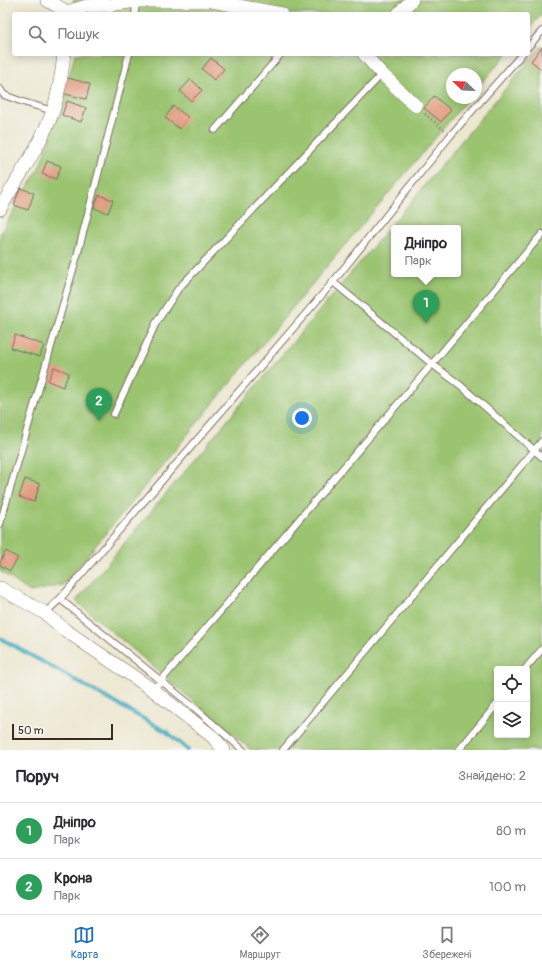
<!DOCTYPE html>
<html lang="uk">
<head>
<meta charset="utf-8">
<style>
	:root { --surface:#fff; --page:#f2f2f3; --text:#2b2b33; --muted:#7c7c81; --line:#e1e1e2; --accent:#1f6fb2 }
	body { margin:0; font-family:Pangolin,sans-serif; background:var(--page); color:var(--text) }
	.controls { position:absolute; right:12px; bottom:12px; display:grid; overflow:hidden; border-radius:4px; box-shadow:0 2px 10px #0003 }
	.controls button { width:36px; height:36px; display:grid; place-items:center; padding:0; border:0; border-bottom:1px solid var(--line); background:var(--surface); color:var(--text); font:20px sans-serif }
	.compass { position:absolute; left:446px; top:68px; width:36px; height:36px; border-radius:50%; background:var(--surface); box-shadow:0 2px 10px #0003; rotate:293deg }
	.scale { position:absolute; left:12px; bottom:10px; width:101px; box-sizing:border-box; padding-left:4px; border:2px solid #3b2a1e; border-top:0; font-size:11px; line-height:14px; white-space:nowrap; color:#3b2a1e; -webkit-text-stroke:3px #f6f6f2; paint-order:stroke }
	.you { position:absolute; left:302px; top:418px; width:14px; height:14px; margin:-10px; border:3px solid #fff; border-radius:50%; background:#1a73e8; box-shadow:0 0 0 6px #1a73e833 }
	.badge { display:grid; place-items:center; width:26px; height:26px; border-radius:50%; background:var(--accent); color:#fff; font-size:13px; font-weight:700 }
	.pin { position:absolute; translate:-50% -33px; filter:drop-shadow(0 1px 2px #0008) }
	.pin::after { content:''; position:absolute; top:21px; width:14px; height:12px; background:inherit; clip-path:polygon(0 0,100% 0,50% 100%) }
	.popup { position:absolute; left:391px; top:225px; width:70px; height:52px; box-sizing:border-box; display:grid; place-content:center; border-radius:4px; background:var(--surface); filter:drop-shadow(0 1px 3px #0005); font-size:13px; white-space:nowrap; color:var(--muted) }
	.popup b { font-size:15px; color:var(--text) }
	.popup::after { content:''; position:absolute; left:50%; top:100%; margin-left:-8px; border:8px solid transparent; border-top-color:var(--surface) }
	.list { margin:0; padding:0; list-style:none }
	h2 { display:flex; justify-content:space-between; align-items:center; height:52px; margin:0; padding:0 16px; font-size:17px }
	h2 small { font-size:13px; font-weight:400; color:var(--muted) }
	.list li { display:grid; grid-template-columns:26px 1fr auto; gap:12px; align-items:center; box-sizing:border-box; height:56px; padding:0 16px; border-top:1px solid var(--line) }
	.list b { display:block; font-size:15px; white-space:nowrap }
	.list p { margin:0; font-size:13px; white-space:nowrap; color:var(--muted) }
	.list em { font-size:13px; font-style:normal; color:var(--muted) }
	.icon { flex:none; width:22px; height:22px; fill:none; stroke:currentColor; stroke-width:2; stroke-linecap:round; stroke-linejoin:round }
	.map { position:relative; flex:none; width:542px; height:750px; overflow:hidden }
	.search { position:absolute; background:var(--surface); box-shadow:0 2px 10px #0003; left:12px; right:12px; top:12px; height:44px; display:flex; align-items:center; gap:10px; box-sizing:border-box; padding:0 14px; border-radius:4px; color:var(--muted); font-size:15px }
	.sheet { height:164px; background:var(--surface) }
	nav { display:flex; justify-content:space-around; align-items:center; box-sizing:border-box; height:56px; border-top:1px solid var(--line); background:var(--surface); font-size:11px; color:var(--muted) }
	nav a { display:grid; justify-items:center; gap:2px }
	nav .on { color:var(--accent) }
	.map>svg:first-child { display:block }
</style>
</head>
<body>
<div class="map">
<svg width="542" height="750" viewBox="0 0 542 750">
	<rect width="100%" height="100%" fill="#f6f6f2"/>
	<filter id="ink" filterUnits="userSpaceOnUse"><feTurbulence type="fractalNoise" baseFrequency=".025" numOctaves="2"/><feDisplacementMap in="SourceGraphic" scale="8" xChannelSelector="R" yChannelSelector="G"/><feConvolveMatrix kernelMatrix="1 2 1 2 8 2 1 2 1" color-interpolation-filters="sRGB"/></filter>
	<filter id="wash" filterUnits="userSpaceOnUse"><feTurbulence type="fractalNoise" baseFrequency=".012" numOctaves="4" result="noise"/><feDisplacementMap in="SourceGraphic" scale="16" xChannelSelector="R" yChannelSelector="G"/><feGaussianBlur stdDeviation="0.9" result="paint"/><feColorMatrix in="noise" values="0 0 0 0 0 0 0 0 0 0 0 0 0 0 0 0 0 1.4 0 .05"/><feComposite in="paint" operator="in"/></filter>
	<g filter="url(#wash)">
		<rect width="100%" height="100%" fill="#ece7cf"/>
		<g fill="#9bc471" stroke="#6b7748" fill-rule="evenodd">
			<path d="M73 0H542V14L528 30V14H80Z"/>
			<path d="M542 45V750H251L76 601ZM394 228H458V274H394ZM497 669H527V735H497Z"/>
			<path d="M75 54H507L476 89V74H452V98H469L323 271 63 585 30 592 0 571V234L39 168 63 101Z"/>
		</g>
		<g fill="none" stroke-linecap="round" stroke-linejoin="round">
			<path stroke="#3ca9bc" stroke-width="4" d="M0 638 167 732 188 750"/>
		</g>
		<g id="blocks">
			<g fill="#e29a7f">
				<path d="M542 47V70L531 61Z"/>
				<path d="M211 58 224 69 214 80 202 69Z"/>
				<path d="M64 77 90 84 86 99 61 93Z"/>
				<path d="M191 79 202 90 191 101 180 91Z"/>
				<path d="M434 96 451 110 441 122 424 108Z"/>
				<path d="M67 101 86 108 81 122 62 115Z"/>
				<path d="M173 106 188 117 180 129 165 118Z"/>
				<path d="M47 161 61 166 56 179 42 174Z"/>
				<path d="M20 188 34 193 28 210 14 205Z"/>
				<path d="M99 195 113 200 108 213 94 208Z"/>
				<path d="M15 335 44 345 40 357 11 348Z"/>
				<path d="M54 367 69 373 63 387 48 381Z"/>
				<path d="M25 479 40 484 34 502 19 497Z"/>
				<path d="M6 551 18 558 10 571 0 565V562Z"/>
			</g>
		</g>
	</g>
	<g filter="url(#ink)">
		<use href="#blocks" fill-opacity="0" stroke="#796c5c" stroke-width="1"/>
		<g fill="none" stroke-linecap="round" stroke-linejoin="round">
			<defs>
				<g id="lane">
					<path d="M135 14 136 1"/>
					<path d="M528 47 542 31"/>
					<path d="M0 89 4 95 23 102 53 111"/>
					<path d="M215 130 281 54"/>
					<path d="M333 282 432 364 460 385 542 457"/>
					<path d="M114 414 156 323 178 289 382 74"/>
					<path d="M0 524 77 256 129 54"/>
					<path d="M60 599 196 709 243 750"/>
					<path d="M45 613 60 599 333 282 450 136 522 54"/>
					<path d="M525 669 542 649"/>
					<path d="M153 690 432 364 542 234"/>
					<path d="M283 750 542 441"/>
					<path d="M459 750 497 704"/>
				</g>
				<g id="street">
					<path d="M47 0 67 12 87 6 111 5 136 1H211L282 14"/>
					<path d="M398 14 412 0"/>
					<path d="M364 54 382 74 416 106"/>
					<path d="M0 209C17 179 41 144 53 111 59 93 62 73 64 54"/>
					<path d="M0 588 45 613 65 630 153 690 213 737 224 750"/>
				</g>
			</defs>
			<use href="#lane" stroke="#796c5c" stroke-width="8"/>
			<use href="#street" stroke="#796c5c" stroke-width="14"/>
			<path stroke="#796c5c" stroke-width="2.5" stroke-dasharray="1 3" stroke-linecap="butt" d="M425 114 444 130"/>
			<use href="#lane" stroke="#fff" stroke-width="6"/>
			<use href="#street" stroke="#fff" stroke-width="13"/>
		</g>
	</g>
</svg>
<div class="controls">
<button><svg class="icon" aria-label="locate" viewBox="0 0 24 24"><circle cx="12" cy="12" r="6"/><path d="M12 2v4M12 18v4M2 12h4M18 12h4"/></svg></button>
<button><svg class="icon" aria-label="layers" viewBox="0 0 24 24"><path d="M12 4l9 5-9 5-9-5zM3 14l9 5 9-5"/></svg></button>
</div>
<svg class="compass" viewBox="-18 -18 36 36"><path d="M0-13l5 13h-10z" fill="#e53935"/><path d="M0 13l5-13h-10z" fill="#7c7c81"/></svg>
<div class="scale">50 m</div>
<div class="you"></div>
<div class="pin badge" style="left:426px;top:323px;background:#2e9e5b">1</div>
<div class="popup"><b>Дніпро</b>Парк</div>
<div class="pin badge" style="left:99px;top:421px;background:#2e9e5b">2</div>
<div class="search"><svg class="icon" aria-label="search" viewBox="0 0 24 24"><circle cx="10" cy="10" r="6"/><path d="M15 15l6 6"/></svg>Пошук</div>
</div>
<section class="sheet">
<h2>Поруч<small>Знайдено: 2</small></h2>
<ul class="list">
<li><span class="badge" style="background:#2e9e5b">1</span><div><b>Дніпро</b><p>Парк</p></div><em>80 m</em></li>
<li><span class="badge" style="background:#2e9e5b">2</span><div><b>Крона</b><p>Парк</p></div><em>100 m</em></li>
</ul>
</section>
<nav>
<a class="on"><svg class="icon" aria-label="map" viewBox="0 0 24 24"><path d="M3 6l6-2 6 2 6-2v14l-6 2-6-2-6 2zM9 4v14M15 6v14"/></svg>Карта</a>
<a><svg class="icon" aria-label="directions" viewBox="0 0 24 24"><path d="M12 3l9 9-9 9-9-9zM9 14v-3h6M13 9l2 2-2 2"/></svg>Маршрут</a>
<a><svg class="icon" aria-label="saved" viewBox="0 0 24 24"><path d="M7 4h10v16l-5-4-5 4z"/></svg>Збережені</a>
</nav>
</body>
</html>
